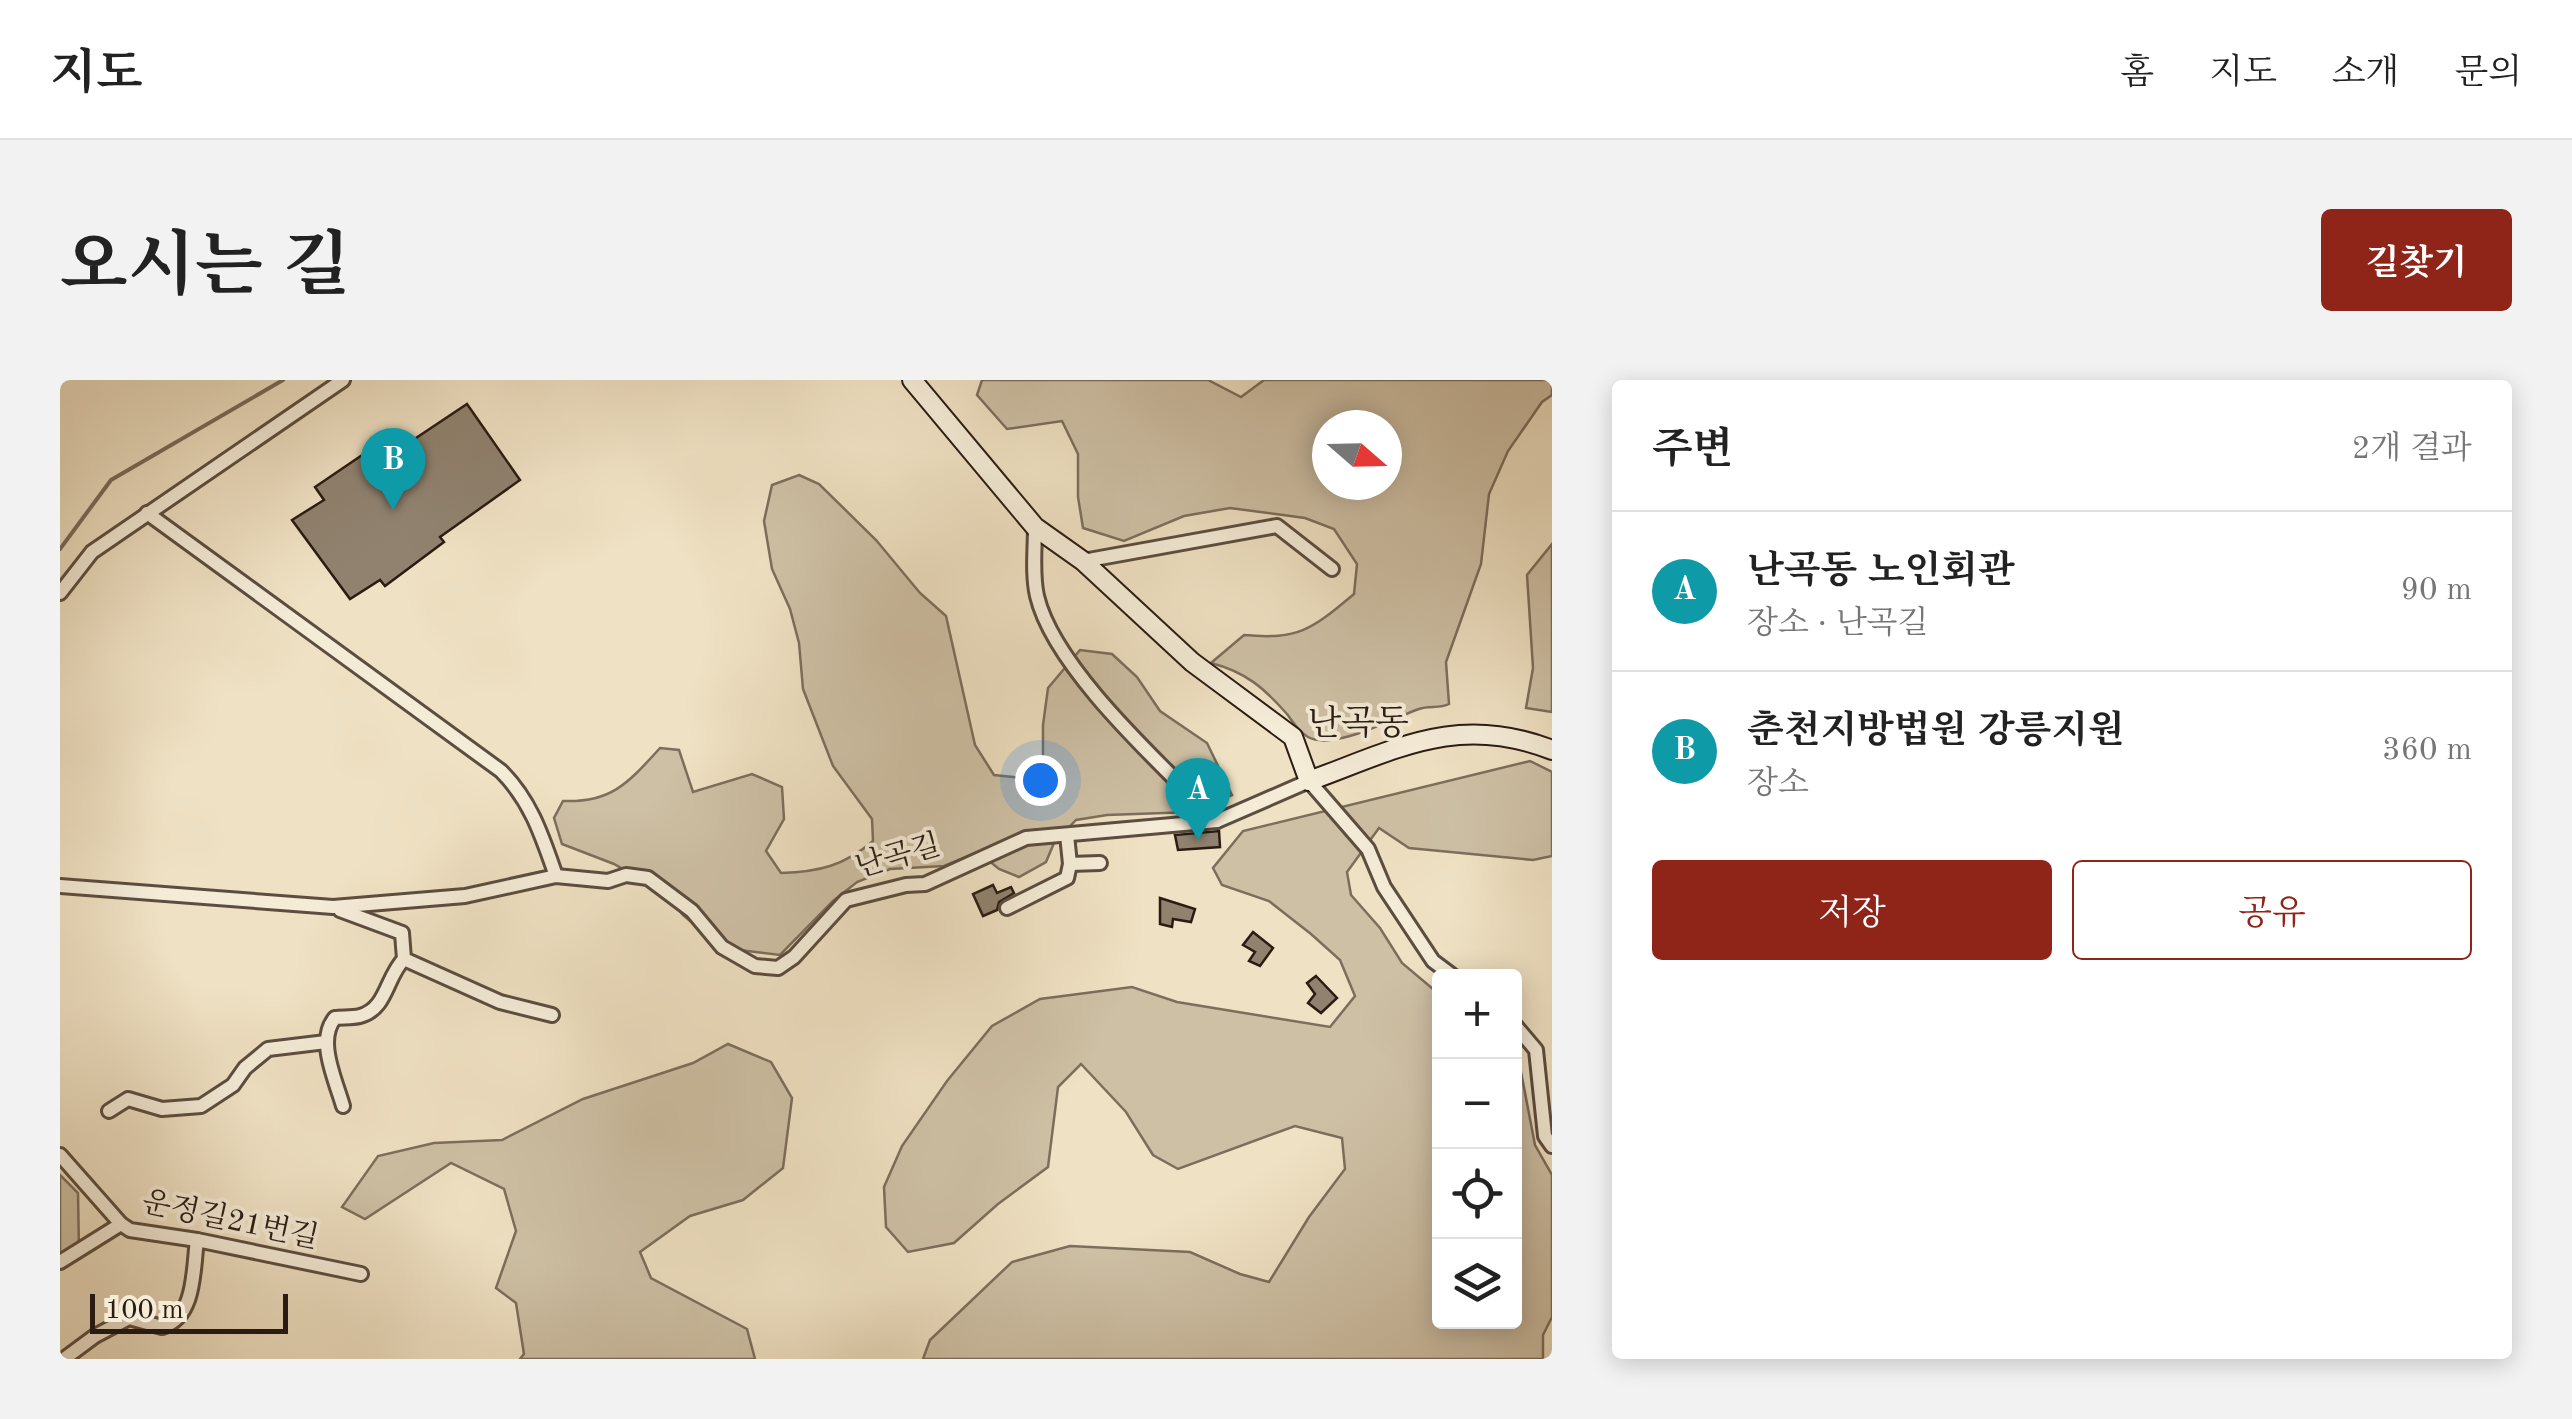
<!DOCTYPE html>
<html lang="ko">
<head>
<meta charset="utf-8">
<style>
	:root { --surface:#fff; --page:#f2f2f2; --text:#222; --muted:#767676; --line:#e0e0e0; --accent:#8f2418 }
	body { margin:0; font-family:"Old Standard TT","Noto Serif KR",serif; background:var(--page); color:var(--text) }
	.controls { position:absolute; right:30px; bottom:30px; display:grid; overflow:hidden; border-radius:10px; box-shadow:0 5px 25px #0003 }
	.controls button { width:90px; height:90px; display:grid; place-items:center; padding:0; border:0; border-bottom:2px solid var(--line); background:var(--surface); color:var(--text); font:50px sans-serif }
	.compass { position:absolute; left:1252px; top:30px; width:90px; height:90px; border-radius:50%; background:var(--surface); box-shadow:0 5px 25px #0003; rotate:110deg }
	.scale { position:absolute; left:30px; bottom:25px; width:198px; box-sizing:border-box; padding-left:10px; border:5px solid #2a1c13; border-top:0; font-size:28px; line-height:35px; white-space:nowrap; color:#2a1c13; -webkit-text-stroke:8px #f5ecd8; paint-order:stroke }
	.you { position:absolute; left:980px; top:400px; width:35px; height:35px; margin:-25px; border:8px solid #fff; border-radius:50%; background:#1a73e8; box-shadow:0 0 0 15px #1a73e833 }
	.badge { display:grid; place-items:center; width:65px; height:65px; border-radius:50%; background:var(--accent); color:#fff; font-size:32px; font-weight:700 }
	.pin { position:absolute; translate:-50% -82px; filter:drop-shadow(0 2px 5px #0008) }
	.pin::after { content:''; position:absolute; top:52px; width:35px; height:30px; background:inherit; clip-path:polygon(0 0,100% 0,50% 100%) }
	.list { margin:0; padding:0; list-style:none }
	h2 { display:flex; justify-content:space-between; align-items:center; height:130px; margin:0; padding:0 40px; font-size:42px }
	h2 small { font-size:32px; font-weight:400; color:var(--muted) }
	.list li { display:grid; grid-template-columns:65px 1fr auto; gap:30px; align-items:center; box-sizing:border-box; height:160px; padding:0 40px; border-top:2px solid var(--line) }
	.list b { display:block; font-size:38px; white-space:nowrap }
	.list p { margin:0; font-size:32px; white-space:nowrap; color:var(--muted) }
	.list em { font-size:32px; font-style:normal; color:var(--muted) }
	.actions { display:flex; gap:20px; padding:30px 40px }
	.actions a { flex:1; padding:22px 0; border:2px solid var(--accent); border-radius:10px; text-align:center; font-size:35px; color:var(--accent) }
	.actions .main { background:var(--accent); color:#fff }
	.icon { flex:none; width:55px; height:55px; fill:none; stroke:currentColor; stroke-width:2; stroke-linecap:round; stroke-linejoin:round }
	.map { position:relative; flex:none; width:1492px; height:979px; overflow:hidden; border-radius:10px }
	header { display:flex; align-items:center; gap:60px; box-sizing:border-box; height:140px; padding:0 50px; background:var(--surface); border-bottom:2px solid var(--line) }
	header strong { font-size:48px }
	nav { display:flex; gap:55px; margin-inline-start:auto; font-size:35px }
	.intro { display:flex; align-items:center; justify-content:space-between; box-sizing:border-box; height:240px; padding:0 60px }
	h1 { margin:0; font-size:70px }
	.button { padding:25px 45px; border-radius:10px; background:var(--accent); color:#fff; font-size:35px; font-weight:700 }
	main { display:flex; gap:60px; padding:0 60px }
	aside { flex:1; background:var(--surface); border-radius:10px; box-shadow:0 5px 25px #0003 }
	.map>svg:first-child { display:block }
</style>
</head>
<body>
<header>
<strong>지도</strong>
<nav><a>홈</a><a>지도</a><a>소개</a><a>문의</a></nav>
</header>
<div class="intro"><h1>오시는 길</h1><a class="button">길찾기</a></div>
<main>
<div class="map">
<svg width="1492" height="979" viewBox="0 0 1492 979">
	<rect width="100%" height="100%" fill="#efe1c3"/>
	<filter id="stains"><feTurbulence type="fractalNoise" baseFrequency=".002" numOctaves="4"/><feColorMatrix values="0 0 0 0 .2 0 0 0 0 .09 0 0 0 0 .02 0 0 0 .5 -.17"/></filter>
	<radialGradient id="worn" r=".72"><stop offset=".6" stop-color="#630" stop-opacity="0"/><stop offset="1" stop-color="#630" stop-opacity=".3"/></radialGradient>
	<g fill="#cec0a5" stroke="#7c6e5c" stroke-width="2.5" fill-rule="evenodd">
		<path d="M922 0H1148L1181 17 1204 0H1492V15L1482 22 1448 71 1429 114 1421 184 1386 282 1389 324C1379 329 1369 325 1359 329 1333 338 1274 371 1248 357 1239 352 1233 342 1227 334 1204 308 1186 292 1151 283L1184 255C1240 260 1252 249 1294 214L1297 184 1274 149 1245 138 1170 128 1124 136 1064 161 1023 148 1018 117V74L1002 41 947 49 917 15ZM1327 45V105H1267V45Z"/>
		<path d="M739 95 759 104 816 160 860 213 886 236 915 365 934 395 963 398 983 379V345L988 308 1020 270 1052 274 1077 297 1100 331 1147 363 1172 415 1132 432 1047 435 1016 440 994 463 986 482 959 497 939 489 918 472 884 486 830 489 797 502 773 521 720 575 663 568 623 535 607 515 554 484 502 464 494 438 503 421C552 423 569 402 600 368L619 370 633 412 692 394 722 407 724 439 706 471 721 493C758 492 784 486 813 461L812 439 773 386 743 309 739 263 730 229 712 189 704 141 712 105Z"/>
		<path d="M1492 164V332L1466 328 1473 288 1467 195Z"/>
		<path d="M1470 381 1492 392V476L1473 480 1349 468 1319 448 1287 492 1291 515 1320 548 1342 583 1379 614 1380 942H1454L1456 666 1475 765 1492 795V937L1483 955V979H863L870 960 952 882 1010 866 1130 872 1180 894 1209 902 1249 837 1285 789 1282 758 1235 746 1118 789 1093 775 1066 732 1021 684 998 707 988 787 938 824 894 863 848 872 826 847 824 807 842 766 887 701 932 646 980 619 1072 607 1117 622 1270 647 1295 616 1280 580 1251 554 1209 521 1162 505 1153 488 1183 451Z"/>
		<path d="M668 664 711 682 732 718 723 788 683 820 630 836 580 872 591 898 687 949 695 979H460L464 974 456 923 436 908 456 851 444 809 391 783 305 839 282 827 318 776 374 763 442 760 523 719 633 683Z"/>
		<path d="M0 795 18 813 19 873 0 887Z"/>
	</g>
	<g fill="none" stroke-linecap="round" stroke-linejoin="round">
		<path stroke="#786a59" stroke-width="4" d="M0 169 51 100 223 0"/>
	</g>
	<g fill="#90826f" stroke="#2a1c13" stroke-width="2.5">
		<path d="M407 24 460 100 380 157 384 162 325 206 320 200 290 219 232 140 264 120 255 107 320 63 329 76Z"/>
		<path d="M1159 451 1160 467 1118 470 1115 455Z"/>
		<path d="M933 505 937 513 951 507 954 513 939 522 937 530 923 536 913 514Z"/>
		<path d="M1100 518 1135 529 1131 542 1113 539 1112 547 1100 544Z"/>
		<path d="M1193 552 1213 568 1200 586 1189 581 1195 572 1183 565Z"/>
		<path d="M1256 596 1277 618 1261 633 1248 623 1255 614 1247 603Z"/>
	</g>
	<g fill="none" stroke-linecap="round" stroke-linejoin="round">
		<defs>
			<g id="street">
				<path d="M87 133 441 391C471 421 482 456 496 496"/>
				<path d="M975 147C975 168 972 194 977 216 994 289 1103 386 1157 441"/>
				<path d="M1023 181 1217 146 1272 189"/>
				<path d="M0 213 32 172 283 0"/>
				<path d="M1010 484 1040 483"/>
				<path d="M0 506 273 527 405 516 496 496 548 501 566 495 588 498 632 531 662 567 695 586 718 588 734 577 786 520 846 505 865 504 966 458 1157 441 1249 401 1308 469 1324 507 1373 581 1393 596"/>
				<path d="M947 528 1007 498 1010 484 1007 455"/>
				<path d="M280 530 342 553 344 579 440 622 492 635"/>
				<path d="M1454 644 1476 670 1485 756 1492 766"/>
				<path d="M283 726C276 701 256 660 275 638 282 637 292 638 300 636 327 629 326 597 344 579"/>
				<path d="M49 731 68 719 102 729 141 726 173 705 185 688 208 669 266 662"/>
				<path d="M0 775 61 844 70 850 137 860 301 894"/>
				<path d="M0 882 61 844"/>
				<path d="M4 979 35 956 69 938 102 947C136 937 133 889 137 860"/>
			</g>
			<path id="secondary" d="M852 0 975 147 1023 181 1132 282 1233 357 1249 401C1337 369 1398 333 1492 370"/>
		</defs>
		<use href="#street" stroke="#5b4d3f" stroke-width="18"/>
		<use href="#secondary" stroke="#2a1c13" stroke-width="22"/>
		<use href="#street" stroke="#f5ecd8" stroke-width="12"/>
		<use href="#secondary" stroke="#f5ecd8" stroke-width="18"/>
	</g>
	<g text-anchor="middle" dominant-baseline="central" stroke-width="8" stroke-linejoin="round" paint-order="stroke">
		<g font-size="30" fill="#2a1c13" stroke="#f5ecd8">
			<text transform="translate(838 477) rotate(-16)">난곡길</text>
			<text transform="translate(170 841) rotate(12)">운정길21번길</text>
		</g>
		<g font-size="35" fill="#2a1c13" stroke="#f5ecd8">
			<text x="1298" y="344">난곡동</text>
		</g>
	</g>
	<rect width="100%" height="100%" filter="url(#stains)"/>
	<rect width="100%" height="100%" fill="url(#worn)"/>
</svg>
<div class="controls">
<button>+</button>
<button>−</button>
<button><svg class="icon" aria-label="locate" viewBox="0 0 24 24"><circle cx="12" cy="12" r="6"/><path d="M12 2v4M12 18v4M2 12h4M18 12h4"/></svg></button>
<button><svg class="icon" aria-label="layers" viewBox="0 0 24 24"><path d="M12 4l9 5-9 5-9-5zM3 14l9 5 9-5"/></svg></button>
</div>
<svg class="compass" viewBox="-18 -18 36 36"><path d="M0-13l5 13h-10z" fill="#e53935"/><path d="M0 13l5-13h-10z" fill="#767676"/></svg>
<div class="scale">100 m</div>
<div class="you"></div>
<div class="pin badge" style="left:1138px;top:460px;background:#0f9aa8">A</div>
<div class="pin badge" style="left:333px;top:130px;background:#0f9aa8">B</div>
</div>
<aside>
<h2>주변<small>2개 결과</small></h2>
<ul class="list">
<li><span class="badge" style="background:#0f9aa8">A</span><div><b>난곡동 노인회관</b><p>장소 · 난곡길</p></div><em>90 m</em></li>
<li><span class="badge" style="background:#0f9aa8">B</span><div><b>춘천지방법원 강릉지원</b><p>장소</p></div><em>360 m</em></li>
</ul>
<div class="actions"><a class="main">저장</a><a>공유</a></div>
</aside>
</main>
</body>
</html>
